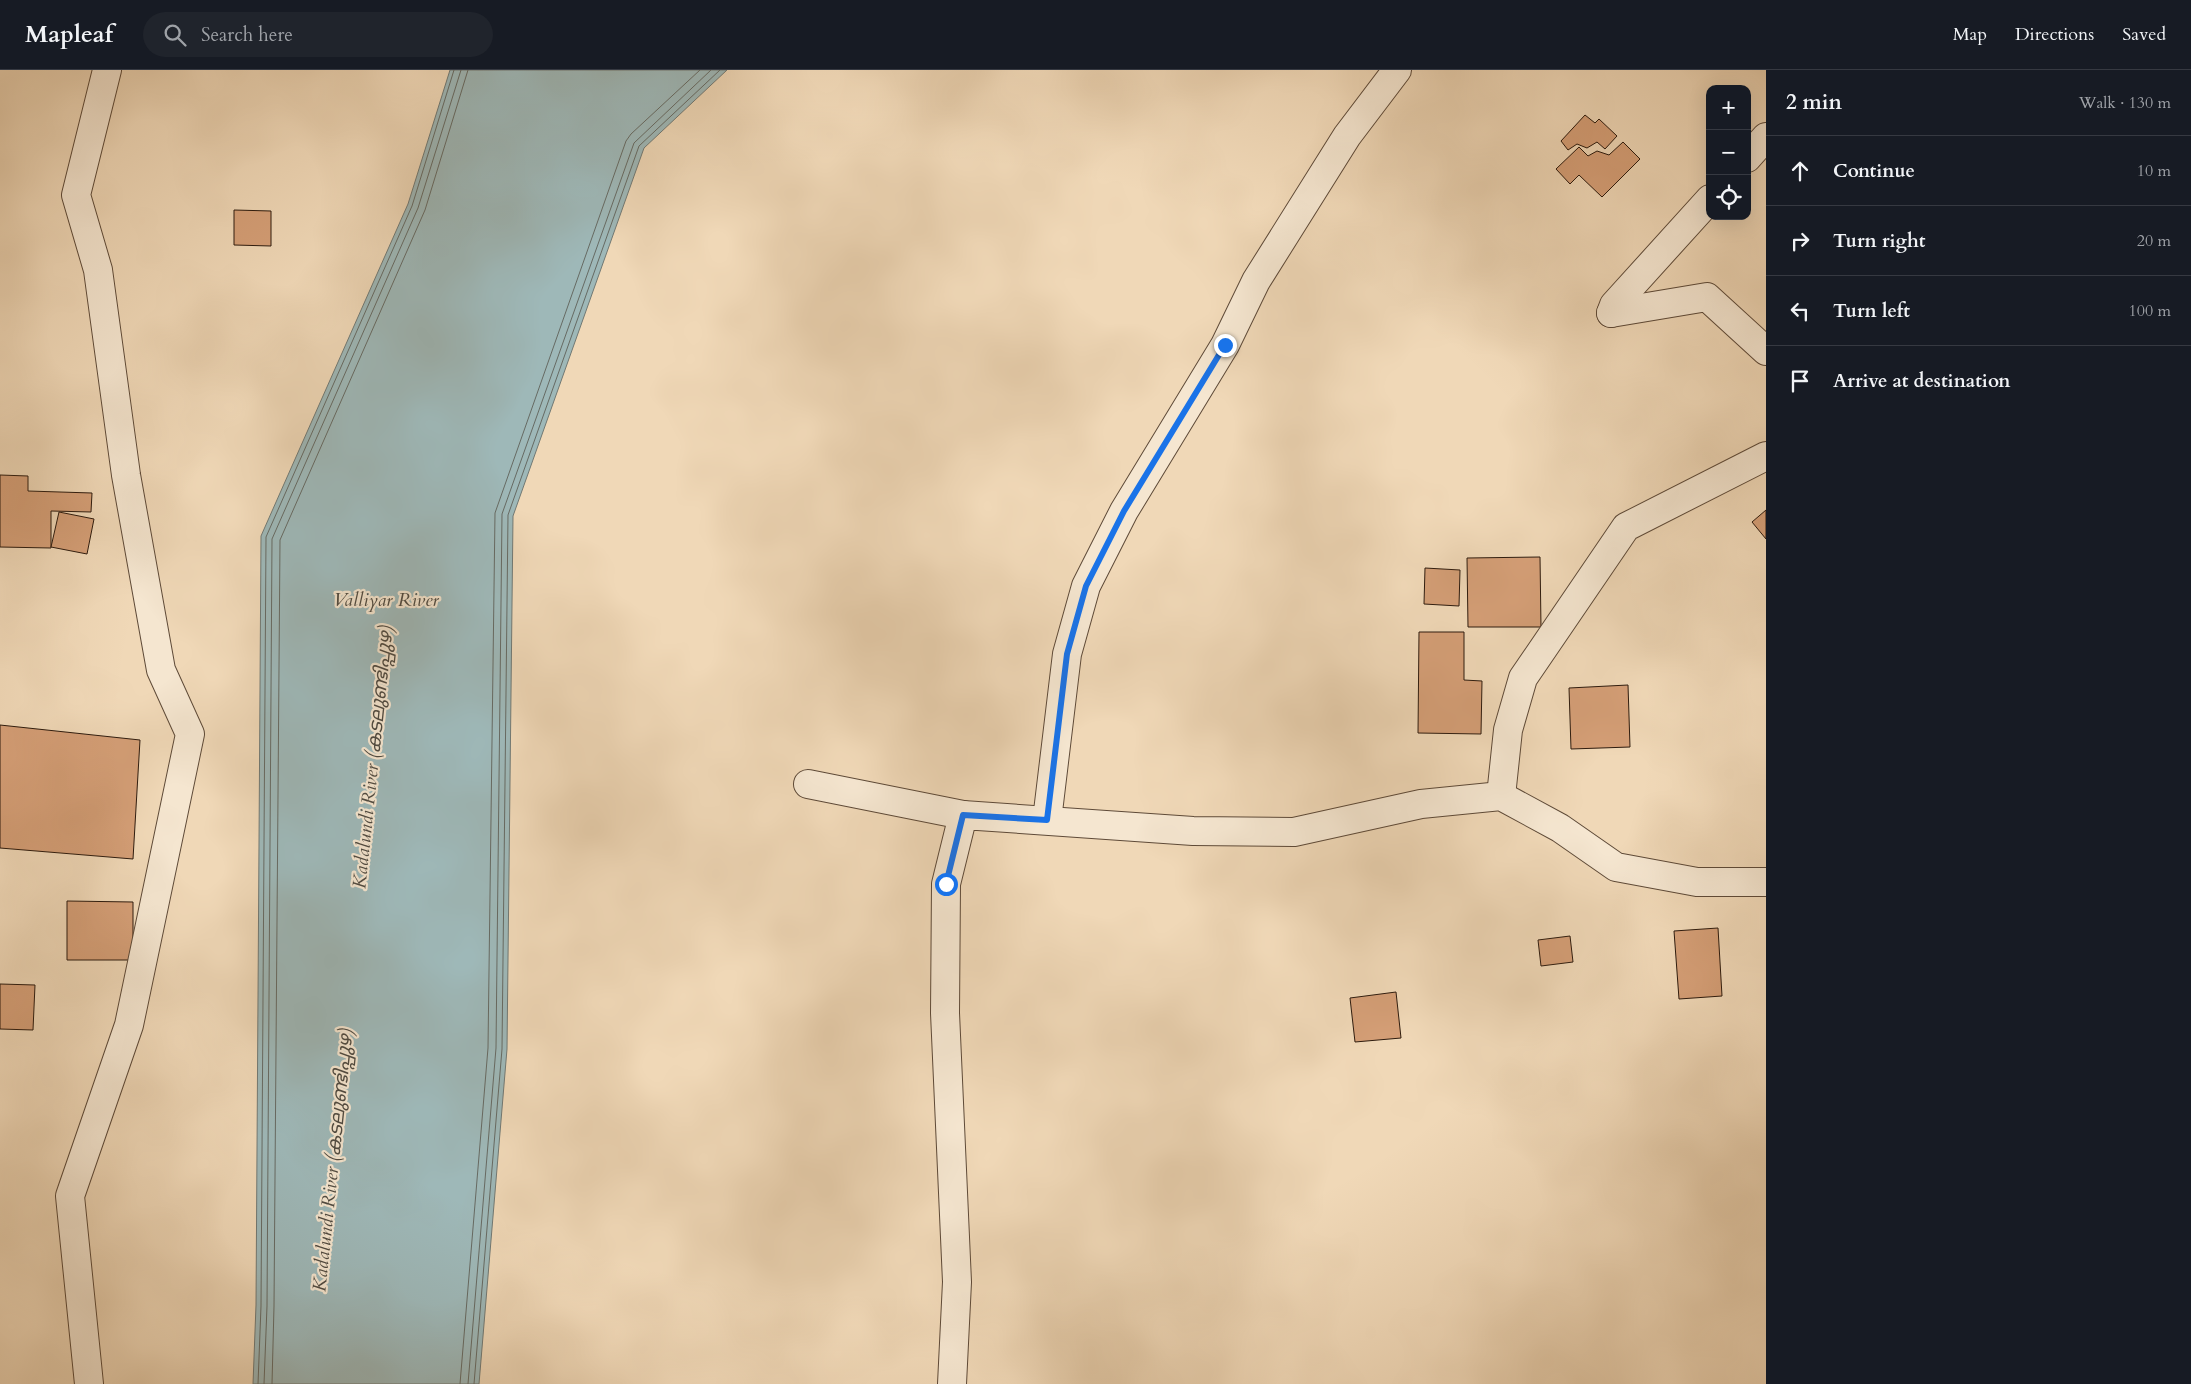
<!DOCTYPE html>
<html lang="en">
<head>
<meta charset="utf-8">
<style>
	:root { --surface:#171b24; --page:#20242c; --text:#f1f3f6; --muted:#9ea1a6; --line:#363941 }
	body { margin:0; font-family:Cardo,"Noto Sans Malayalam",serif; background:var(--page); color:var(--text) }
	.controls { position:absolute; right:15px; top:15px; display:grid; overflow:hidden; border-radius:10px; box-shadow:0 5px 20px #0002 }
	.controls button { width:45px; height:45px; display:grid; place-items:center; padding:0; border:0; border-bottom:1px solid var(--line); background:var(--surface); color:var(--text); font:25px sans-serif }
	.stop { position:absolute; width:15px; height:15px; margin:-11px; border:4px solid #1a73e8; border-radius:50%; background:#fff }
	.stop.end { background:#1a73e8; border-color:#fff; box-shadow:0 1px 5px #0008 }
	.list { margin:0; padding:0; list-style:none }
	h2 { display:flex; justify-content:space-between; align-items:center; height:65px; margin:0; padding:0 20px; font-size:21px }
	h2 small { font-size:16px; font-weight:400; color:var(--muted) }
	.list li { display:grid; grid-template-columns:32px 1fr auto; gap:15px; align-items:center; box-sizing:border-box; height:70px; padding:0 20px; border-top:1px solid var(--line) }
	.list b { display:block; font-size:19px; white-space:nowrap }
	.list em { font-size:16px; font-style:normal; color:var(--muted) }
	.icon { flex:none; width:28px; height:28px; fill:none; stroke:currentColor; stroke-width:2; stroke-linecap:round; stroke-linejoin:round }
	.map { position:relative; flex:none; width:1766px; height:1314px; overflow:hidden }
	header { display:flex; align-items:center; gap:30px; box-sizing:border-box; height:70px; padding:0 25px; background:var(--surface); border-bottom:1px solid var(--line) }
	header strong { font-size:24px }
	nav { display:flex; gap:28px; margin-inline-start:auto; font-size:18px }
	.search { width:350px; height:45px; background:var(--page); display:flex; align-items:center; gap:12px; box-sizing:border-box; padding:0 18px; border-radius:28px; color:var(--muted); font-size:19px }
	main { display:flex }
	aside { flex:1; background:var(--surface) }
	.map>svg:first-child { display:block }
</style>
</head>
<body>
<header>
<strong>Mapleaf</strong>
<div class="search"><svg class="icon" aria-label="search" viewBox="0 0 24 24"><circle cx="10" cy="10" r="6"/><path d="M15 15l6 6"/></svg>Search here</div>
<nav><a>Map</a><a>Directions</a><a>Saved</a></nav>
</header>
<main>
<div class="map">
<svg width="1766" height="1314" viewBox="0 0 1766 1314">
	<rect width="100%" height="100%" fill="#f0d8b7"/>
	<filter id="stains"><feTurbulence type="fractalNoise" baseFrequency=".004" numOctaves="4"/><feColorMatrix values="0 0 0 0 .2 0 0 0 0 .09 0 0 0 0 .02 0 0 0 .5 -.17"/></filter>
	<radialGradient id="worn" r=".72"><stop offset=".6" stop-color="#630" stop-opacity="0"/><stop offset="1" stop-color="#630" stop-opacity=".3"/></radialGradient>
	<path fill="#9eb8b8" stroke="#717974" d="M450 0H727L644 78 513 446 507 979 479 1314H253L256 1235 261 466 408 134Z"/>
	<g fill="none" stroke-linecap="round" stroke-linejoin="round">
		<g stroke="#666a63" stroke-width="1">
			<path d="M258 1314 261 1236 266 467 412 136 454 0"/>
			<path d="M264 1314 267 1236 272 469 418 138 461 0"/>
			<path d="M272 1314 274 1236 280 470 425 140 468 0"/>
			<path d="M460 1314 488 978 495 443 626 71 631 64 700 0"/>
			<path d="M468 1314 496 978 502 444 634 73 711 0"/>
			<path d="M474 1314 502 979 508 445 639 76 720 0"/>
		</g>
	</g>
	<g fill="#d59f77" stroke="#2d1b0e">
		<path d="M1585 45 1595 53 1599 49 1617 66 1605 79 1597 72 1587 78 1577 74 1568 80 1561 71Z"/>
		<path d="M1623 72 1640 89 1602 127 1579 105 1570 114 1556 99 1579 77 1588 86 1597 81 1609 85Z"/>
		<path d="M234 140 271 141V176L234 175Z"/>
		<path d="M0 405 28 406V421L92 423 91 442 51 441V478L0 477Z"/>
		<path d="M1766 440V469L1752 452Z"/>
		<path d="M59 442 94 449 87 484 51 477Z"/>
		<path d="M1540 487 1541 557H1468L1467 488Z"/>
		<path d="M1425 498 1460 500 1459 536 1424 534Z"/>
		<path d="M1419 562H1464V610L1482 611 1481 664 1418 663Z"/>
		<path d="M1628 615 1630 677 1571 679 1569 618Z"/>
		<path d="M0 655 140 670 133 789 0 778Z"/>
		<path d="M67 831 133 832V890H67Z"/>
		<path d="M1718 858 1722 926 1679 929 1674 861Z"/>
		<path d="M1570 866 1573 892 1541 896 1538 870Z"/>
		<path d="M0 914 35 915 33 960 0 959Z"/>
		<path d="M1396 922 1401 968 1355 972 1350 928Z"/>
	</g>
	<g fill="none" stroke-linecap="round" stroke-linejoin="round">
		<defs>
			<g id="street">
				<path d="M1747 88 1766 67"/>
				<path d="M1611 243 1707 227 1766 281"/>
				<path d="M1611 243 1614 235 1710 129"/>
				<path d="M808 714 963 745"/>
				<path d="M1501 726 1508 660 1523 608 1626 457 1766 386"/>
				<path d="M1047 750 1067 584 1086 516 1124 441 1225 275 1256 211 1347 66 1397 0"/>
				<path d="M89 1314 70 1126 129 955 190 664 161 600 126 405 98 200 76 125 107 0"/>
				<path d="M952 1314 957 1212 945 943 946 814 963 745 1193 761 1294 762 1421 734 1501 726 1560 758 1616 797 1697 812H1766"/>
			</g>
		</defs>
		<use href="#street" stroke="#5e4a38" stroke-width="30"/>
		<use href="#street" stroke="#f5e6d0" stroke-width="28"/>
	</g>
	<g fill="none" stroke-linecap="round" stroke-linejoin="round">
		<path stroke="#1a73e8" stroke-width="6" d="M946 814 963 745 1047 750 1067 584 1086 516 1124 441 1225 275"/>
	</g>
	<g text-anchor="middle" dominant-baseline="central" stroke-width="4.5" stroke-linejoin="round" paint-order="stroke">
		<g font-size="19" font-style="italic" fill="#4f4a41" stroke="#f5e6d0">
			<text x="386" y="530">Valliyar River</text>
			<text transform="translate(373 687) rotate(-84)">Kadalundi River (കടലുണ്ടിപ്പുഴ)</text>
			<text transform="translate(333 1090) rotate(-84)">Kadalundi River (കടലുണ്ടിപ്പുഴ)</text>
		</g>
	</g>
	<rect width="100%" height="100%" filter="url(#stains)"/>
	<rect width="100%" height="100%" fill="url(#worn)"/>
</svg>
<div class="controls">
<button>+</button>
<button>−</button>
<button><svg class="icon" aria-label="locate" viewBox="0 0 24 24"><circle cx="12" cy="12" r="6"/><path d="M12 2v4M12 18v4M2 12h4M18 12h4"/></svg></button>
</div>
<div class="stop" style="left:946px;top:814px"></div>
<div class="stop end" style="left:1225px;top:275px"></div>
</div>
<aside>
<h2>2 min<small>Walk · 130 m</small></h2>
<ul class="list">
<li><svg class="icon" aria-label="ahead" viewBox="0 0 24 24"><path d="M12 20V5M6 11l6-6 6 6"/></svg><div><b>Continue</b></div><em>10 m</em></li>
<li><svg class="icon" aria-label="right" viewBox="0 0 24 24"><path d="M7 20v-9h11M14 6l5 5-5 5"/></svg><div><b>Turn right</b></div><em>20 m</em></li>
<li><svg class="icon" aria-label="left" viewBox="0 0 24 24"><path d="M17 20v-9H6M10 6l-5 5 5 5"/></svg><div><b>Turn left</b></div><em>100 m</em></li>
<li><svg class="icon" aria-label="arrive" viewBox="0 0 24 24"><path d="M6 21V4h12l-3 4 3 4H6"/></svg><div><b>Arrive at destination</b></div></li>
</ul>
</aside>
</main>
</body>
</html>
